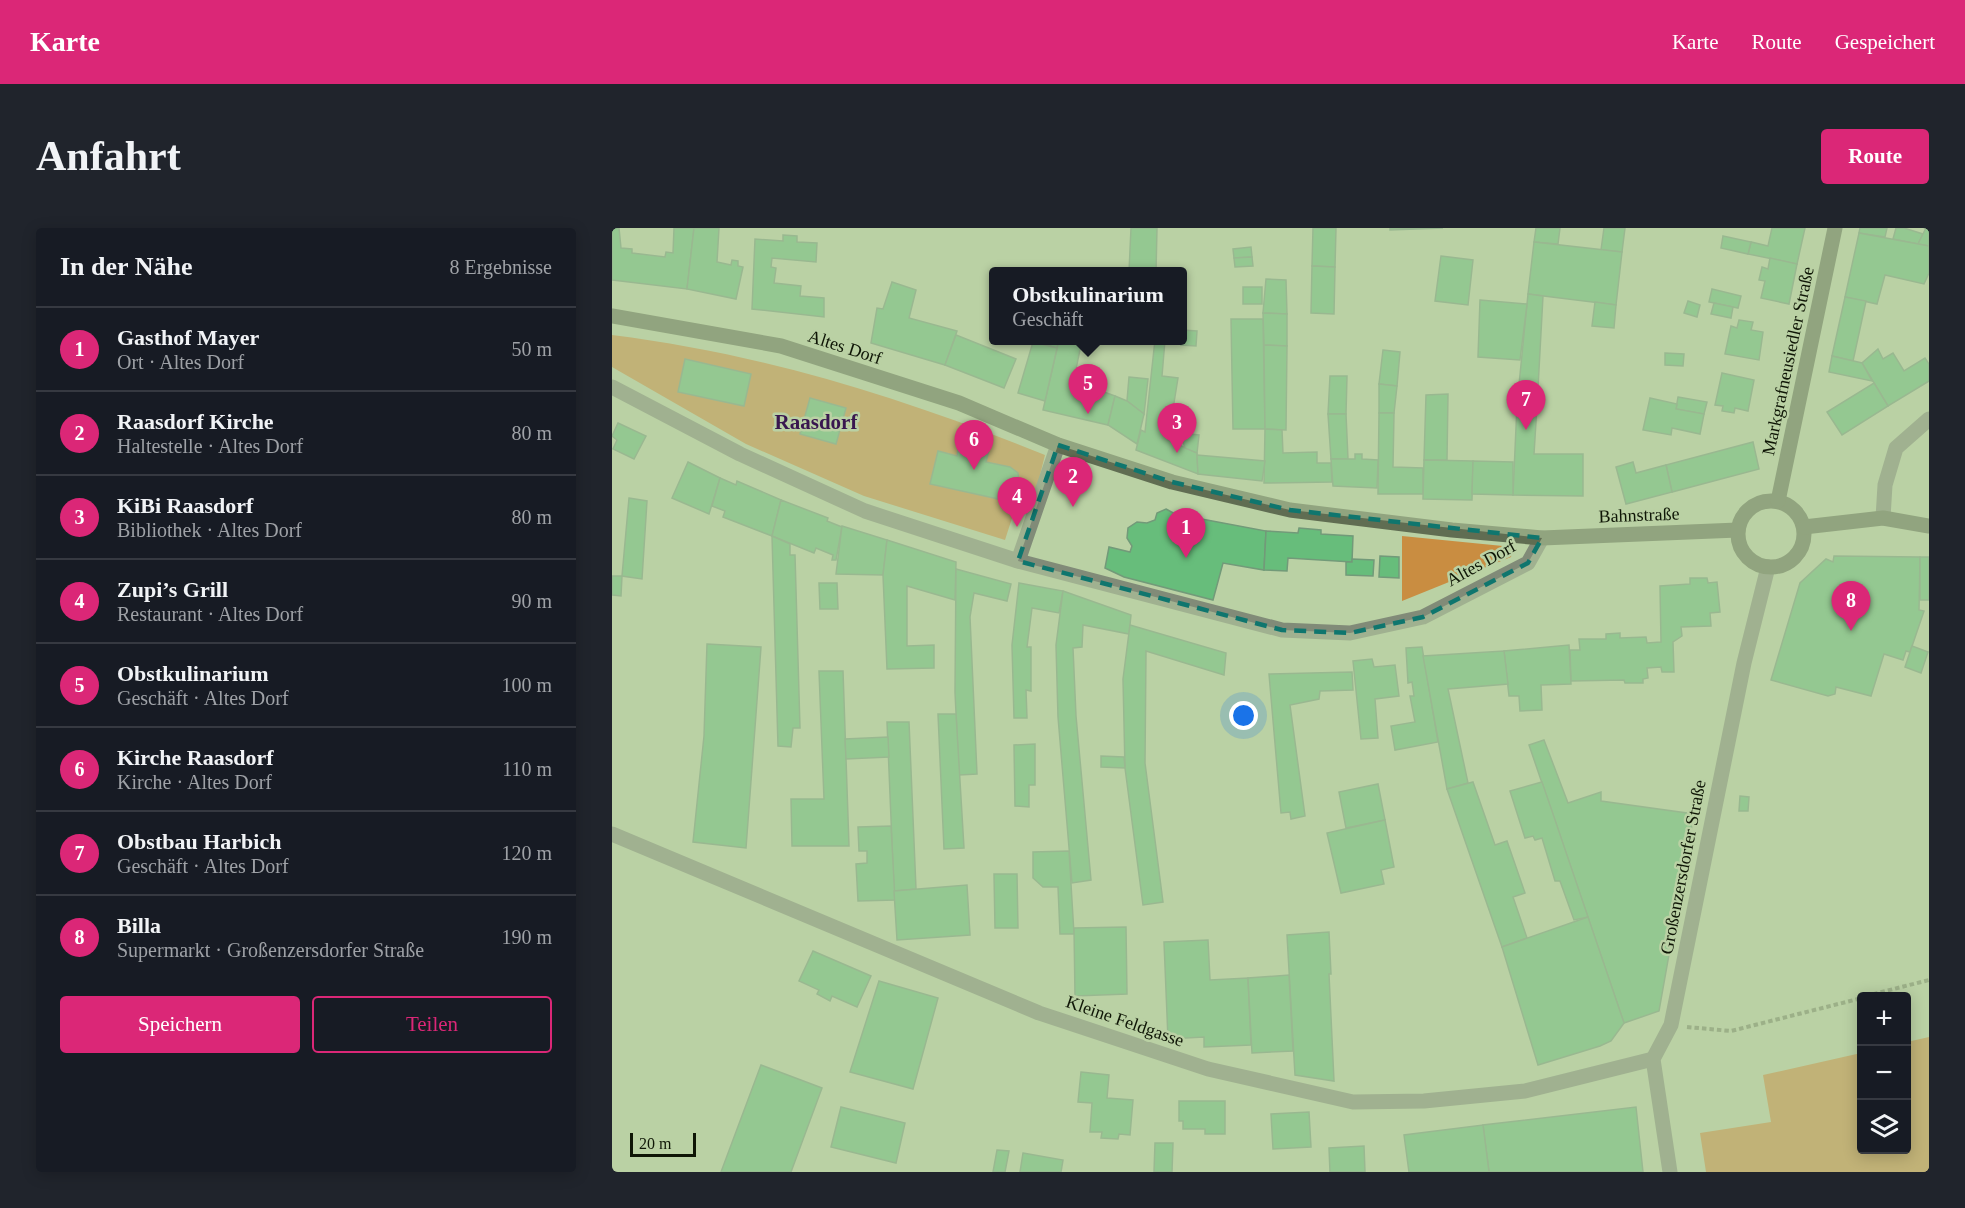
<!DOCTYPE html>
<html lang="de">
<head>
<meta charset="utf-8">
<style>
	:root { --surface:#171b24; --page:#20242c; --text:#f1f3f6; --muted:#9ea1a6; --line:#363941; --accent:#db2777 }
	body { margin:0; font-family:Georgia,serif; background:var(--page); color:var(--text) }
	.controls { position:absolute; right:18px; bottom:18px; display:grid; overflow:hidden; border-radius:6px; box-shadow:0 3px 15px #0003 }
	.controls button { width:54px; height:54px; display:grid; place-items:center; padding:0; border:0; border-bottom:2px solid var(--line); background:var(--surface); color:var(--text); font:30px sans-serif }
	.scale { position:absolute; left:18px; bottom:15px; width:66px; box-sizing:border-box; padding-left:6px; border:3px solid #0f1606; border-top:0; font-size:16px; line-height:21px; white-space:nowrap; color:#0f1606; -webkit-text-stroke:4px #bad1a4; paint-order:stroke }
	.you { position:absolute; left:632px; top:488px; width:21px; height:21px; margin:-15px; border:4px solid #fff; border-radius:50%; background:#1a73e8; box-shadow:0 0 0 9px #1a73e833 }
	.badge { display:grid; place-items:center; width:39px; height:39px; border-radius:50%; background:var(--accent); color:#fff; font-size:20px; font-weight:700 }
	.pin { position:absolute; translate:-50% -50px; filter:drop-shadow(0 2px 3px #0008) }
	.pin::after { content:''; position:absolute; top:32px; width:21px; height:18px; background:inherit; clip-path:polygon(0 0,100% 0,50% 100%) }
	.popup { position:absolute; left:377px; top:39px; width:198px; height:78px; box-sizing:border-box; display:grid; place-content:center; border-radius:6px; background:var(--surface); filter:drop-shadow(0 2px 4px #0005); font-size:20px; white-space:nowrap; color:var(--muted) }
	.popup b { font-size:22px; color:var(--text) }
	.popup::after { content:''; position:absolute; left:50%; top:100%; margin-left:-12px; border:12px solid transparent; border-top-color:var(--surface) }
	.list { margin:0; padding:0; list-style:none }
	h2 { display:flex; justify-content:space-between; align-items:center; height:78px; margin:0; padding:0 24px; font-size:26px }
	h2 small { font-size:20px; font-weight:400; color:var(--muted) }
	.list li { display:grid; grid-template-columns:39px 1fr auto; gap:18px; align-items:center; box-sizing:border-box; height:84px; padding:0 24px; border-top:2px solid var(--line) }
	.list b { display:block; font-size:22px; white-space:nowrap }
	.list p { margin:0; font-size:20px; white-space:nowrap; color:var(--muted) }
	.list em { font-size:20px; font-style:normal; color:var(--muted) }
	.actions { display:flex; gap:12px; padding:18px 24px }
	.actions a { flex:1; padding:14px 0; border:2px solid var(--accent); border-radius:6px; text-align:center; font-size:21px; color:var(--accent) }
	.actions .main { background:var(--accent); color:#fff }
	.icon { flex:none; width:33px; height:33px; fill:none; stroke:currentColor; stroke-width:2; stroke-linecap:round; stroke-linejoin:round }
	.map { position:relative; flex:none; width:1317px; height:944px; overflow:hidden; border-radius:6px }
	header { display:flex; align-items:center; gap:36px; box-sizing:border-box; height:84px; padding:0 30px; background:var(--accent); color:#fff }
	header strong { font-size:28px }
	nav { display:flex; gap:33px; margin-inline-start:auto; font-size:21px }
	.intro { display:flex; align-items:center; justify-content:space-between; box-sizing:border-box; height:144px; padding:0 36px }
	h1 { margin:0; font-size:42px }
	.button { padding:15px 27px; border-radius:6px; background:var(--accent); color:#fff; font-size:21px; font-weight:700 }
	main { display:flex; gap:36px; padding:0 36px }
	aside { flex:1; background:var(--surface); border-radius:6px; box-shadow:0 3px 15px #0003 }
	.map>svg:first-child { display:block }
</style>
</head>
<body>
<header>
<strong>Karte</strong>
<nav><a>Karte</a><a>Route</a><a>Gespeichert</a></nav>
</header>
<div class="intro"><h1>Anfahrt</h1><a class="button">Route</a></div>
<main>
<aside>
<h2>In der Nähe<small>8 Ergebnisse</small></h2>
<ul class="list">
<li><span class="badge">1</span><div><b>Gasthof Mayer</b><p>Ort · Altes Dorf</p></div><em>50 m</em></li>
<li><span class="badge">2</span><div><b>Raasdorf Kirche</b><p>Haltestelle · Altes Dorf</p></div><em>80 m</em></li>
<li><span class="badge">3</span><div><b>KiBi Raasdorf</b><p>Bibliothek · Altes Dorf</p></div><em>80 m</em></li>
<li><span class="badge">4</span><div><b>Zupi’s Grill</b><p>Restaurant · Altes Dorf</p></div><em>90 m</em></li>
<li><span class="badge">5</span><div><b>Obstkulinarium</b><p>Geschäft · Altes Dorf</p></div><em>100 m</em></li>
<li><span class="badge">6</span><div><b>Kirche Raasdorf</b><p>Kirche · Altes Dorf</p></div><em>110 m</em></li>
<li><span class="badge">7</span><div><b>Obstbau Harbich</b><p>Geschäft · Altes Dorf</p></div><em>120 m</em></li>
<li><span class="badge">8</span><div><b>Billa</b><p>Supermarkt · Großenzersdorfer Straße</p></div><em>190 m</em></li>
</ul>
<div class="actions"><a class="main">Speichern</a><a>Teilen</a></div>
</aside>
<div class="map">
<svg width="1317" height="944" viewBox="0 0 1317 944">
	<rect width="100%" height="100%" fill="#bad1a4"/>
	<g fill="#c98d41">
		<path d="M0 107C152 126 291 170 433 227L424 263 410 259 393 312 252 268 134 216 0 139Z"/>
		<path d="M790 308 901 319 899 329 790 373Z"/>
		<path d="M1317 809V944H1094L1088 905 1159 894 1151 847 1249 825 1250 922H1294L1295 814Z"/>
	</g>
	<g fill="#67bd7b" stroke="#729a79" stroke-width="1.5">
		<path d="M0 0H7L9 20 20 21V25L53 29 54 24 61 25 62 0H82L75 61 0 52Z"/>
		<path d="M82 0H107L105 34 119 37 120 32 126 33V38L131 39 124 71 75 61Z"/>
		<path d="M519 0H545L544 44H517Z"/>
		<path d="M701 0H724L723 39 700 38Z"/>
		<path d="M778 0H831L778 2Z"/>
		<path d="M924 0H948L946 16 922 14Z"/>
		<path d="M992 0H1013L1010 24 989 22Z"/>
		<path d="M1160 0H1193L1185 36 1136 26 1139 14 1156 18Z"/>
		<path d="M1248 0H1275L1273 9 1247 5Z"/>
		<path d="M1284 0H1292L1311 6 1306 16 1281 11Z"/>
		<path d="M1314 0H1317V18L1306 16Z"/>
		<path d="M1247 5 1317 18V45L1312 56 1273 47 1265 76 1233 69Z"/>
		<path d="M171 7 185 8V14L205 15 204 34 160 30 159 39 164 40 162 55 189 58 188 68 212 70V89L140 81 143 11 171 13Z"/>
		<path d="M1111 8 1139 14 1136 26 1109 20Z"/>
		<path d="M922 14 1010 24 1004 77 916 66Z"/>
		<path d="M639 19 640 29 622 30 621 21Z"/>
		<path d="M829 28 861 32 856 77 823 73Z"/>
		<path d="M640 29 641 38 623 39 622 30Z"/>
		<path d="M1158 30 1185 36 1177 76 1149 70 1153 53 1147 52 1150 39 1156 41Z"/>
		<path d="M700 38 723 39 722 86 699 85Z"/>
		<path d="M654 51 674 52 675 86 651 85Z"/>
		<path d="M280 54 304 62 297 90 345 103 333 137 259 115 265 80 271 81Z"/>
		<rect x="631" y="59" width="19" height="17"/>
		<path d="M1100 61 1129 68 1126 80 1097 74Z"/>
		<path d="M916 66 931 68 925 178 905 177Z"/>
		<path d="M1233 69 1254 73 1241 133 1220 128Z"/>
		<path d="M868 72 915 76 908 132 866 129Z"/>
		<path d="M1076 73 1088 77 1085 89 1072 85Z"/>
		<path d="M983 74 1004 77 1002 100 980 98Z"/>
		<path d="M1102 75 1121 79 1119 90 1099 86Z"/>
		<path d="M651 85 675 86V118L652 117Z"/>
		<path d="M619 91H651L653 201H621Z"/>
		<path d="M1127 92 1141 94 1139 102 1151 104 1147 132 1113 126 1119 98 1125 100Z"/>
		<path d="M570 102 585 103 584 118 569 117Z"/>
		<path d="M344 107 404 131 392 160 333 137Z"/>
		<path d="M417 112H447L445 120Z"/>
		<path d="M447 112H470L464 141 473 146 470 156 503 168 496 197 431 182Z"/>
		<path d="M543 112H553L550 148 566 150 556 212 585 225 586 246 524 222 529 202 533 204Z"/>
		<path d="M421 114 445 120 433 173 406 165Z"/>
		<path d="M652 117 675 118 674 202 653 201Z"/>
		<path d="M1266 121 1271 131 1281 125 1292 143 1313 130 1317 136V153L1276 178 1250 135Z"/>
		<path d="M771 122 788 124 785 158 767 156Z"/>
		<path d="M1053 125 1072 126 1071 138 1053 137Z"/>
		<path d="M1220 128 1250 135 1260 153 1217 144Z"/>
		<path d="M73 131 139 146 132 178 66 164Z"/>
		<path d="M1110 145 1142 152 1136 183 1123 180 1122 185 1110 183 1111 178 1103 177Z"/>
		<path d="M718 148H735L734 186H716Z"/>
		<path d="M517 149 536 151 532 186 515 173Z"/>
		<path d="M1262 155 1276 178 1230 207 1215 184Z"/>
		<path d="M767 156 785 158 782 185H767Z"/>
		<path d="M836 166 835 232H812L814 167Z"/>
		<path d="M503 168 515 173 532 186 525 216 496 197Z"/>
		<path d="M1066 169 1095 174 1092 186 1064 181Z"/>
		<path d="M198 170 234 180 224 216 188 206Z"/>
		<path d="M1038 170 1065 176 1064 181 1092 186 1088 206 1060 200 1059 207 1031 202Z"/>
		<path d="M905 177 925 178 922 226H971V268L901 267Z"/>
		<path d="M767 185H782L781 239 811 240V266H766Z"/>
		<path d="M716 186H734L736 231H719Z"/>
		<path d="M6 195 34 208 22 231 1 221 5 212 0 208Z"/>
		<path d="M653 201 670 202 671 225 705 224V235H719L720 254 652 255Z"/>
		<path d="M568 205 587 207 585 225 573 220Z"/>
		<path d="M1141 214 1147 241 1060 264 1054 237Z"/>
		<path d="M347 215 377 222 374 234 398 239 406 245 407 254 402 262 392 263 391 272 318 256 326 223 345 228Z"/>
		<path d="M743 226H750V231L766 232 765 260 721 258 719 231H743Z"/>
		<path d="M585 227 653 233 650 253 586 246Z"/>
		<path d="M812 232 861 233 860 272 811 271Z"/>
		<path d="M861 233 901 234V267L860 266Z"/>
		<path d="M76 234 108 250 97 286 60 270Z"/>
		<path d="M1021 234 1024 245 1054 237 1060 264 1014 276 1004 239Z"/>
		<path d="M108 250 124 257 125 253 169 272 160 308 111 289 113 283 100 278Z"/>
		<path d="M410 258 424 263 416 286 402 282Z"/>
		<path d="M17 270 35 273 30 351 10 348Z"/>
		<path d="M169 272 216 290 215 293 230 299 224 332H220L221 327 204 320 202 325 160 308Z"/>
		<path d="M554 281 563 286 654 303 652 342 611 335 601 372 512 349 493 340 497 319 518 324 520 318 515 310 516 300 525 294 535 295 543 292 545 285Z"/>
		<path d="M230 298 275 312 271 347 224 346Z"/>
		<path d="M687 300 709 302V306L741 308 740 334 676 330 675 343 652 342 654 303 686 305Z"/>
		<path d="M160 308 178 316V327H183L188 500H181L179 519 166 518Z"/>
		<path d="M275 312 344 334 343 372 295 358V418L322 417V440L275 441 271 347Z"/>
		<path d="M768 328 787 329V350L767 349Z"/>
		<path d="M1222 328 1308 329 1307 382 1312 383 1298 424 1294 423 1291 432 1272 426 1259 468 1224 459 1223 466 1216 468 1159 452 1188 355 1214 331 1221 334Z"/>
		<rect x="1308" y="329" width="9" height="43"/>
		<path d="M740 331 762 332 761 348 734 347V334H740Z"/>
		<path d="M344 341 399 356 395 373 362 365 358 389 365 546 347 547 343 464Z"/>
		<path d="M0 348H10L9 368 0 367Z"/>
		<path d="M1078 350H1095L1096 355 1105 354 1108 384 1098 385 1099 398 1069 399 1070 408 1061 414 1062 444H1050L1049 439 1035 440 1036 450 1031 451V455H1013L1012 452 959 453 958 422H968L967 411H994V406L1008 405V410L1034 409 1035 415 1049 414 1048 358 1078 356Z"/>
		<path d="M207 355H225L226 381H208Z"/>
		<path d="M407 355 451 363 447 385 420 380 415 419H419V463L414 462 415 490H402L400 417Z"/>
		<path d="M451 363 519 387 517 406 471 397 470 419 461 420 464 488 479 652 460 655 446 489 444 417Z"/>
		<path d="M518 397 614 425 612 447 534 423 533 535 551 674 531 677 513 540 511 451Z"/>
		<path d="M95 416 149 419 134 620 81 614 92 508Z"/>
		<path d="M957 417 959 456 929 457 930 482 908 483 907 468H897L892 423Z"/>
		<path d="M1300 418 1316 424 1309 445 1293 439Z"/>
		<path d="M810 419 826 514 783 522 779 498 803 494 798 468H802L800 454 796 455 794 420Z"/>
		<path d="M892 423 896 456 836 461 856 555 835 561 811 428Z"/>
		<path d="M760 431 762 439 783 437 787 468 763 471 766 510 749 511 741 433Z"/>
		<path d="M207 443H231L237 618H180L179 571H212Z"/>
		<path d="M740 444 741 462 708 463 707 471 678 477 693 588 679 591 678 584 669 585 657 446Z"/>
		<path d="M326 486H344L352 620 332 621Z"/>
		<path d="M275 494H297L304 661 282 663Z"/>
		<path d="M276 509 277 529 234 531 233 511Z"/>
		<path d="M932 512 956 575 989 564V573L1082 586 1047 783 1012 795 917 517Z"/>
		<path d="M423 516V557H417V579L403 578 402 517Z"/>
		<path d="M489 528 512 529 513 540 489 539Z"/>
		<path d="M861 554 883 617 895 613 913 665 901 669 915 710 890 719 835 561Z"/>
		<path d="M930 554 940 583 976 689 962 692 948 653H943L930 610 923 612 921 608 913 610 898 563Z"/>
		<path d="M766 556 773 592 734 600 727 564Z"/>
		<path d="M1128 568 1137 569 1136 583H1127Z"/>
		<path d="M773 592 782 639 769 642 772 656 729 665 715 605Z"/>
		<path d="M279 598 283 672 246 673 244 636 255 635V623H247L246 599Z"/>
		<path d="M457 623 462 706H448L446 659H431L421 650V624Z"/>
		<path d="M382 646H405L406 700H383Z"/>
		<path d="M355 657 358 707 285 712 282 663Z"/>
		<path d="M976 689 1012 795 999 813 988 818 926 837 890 719Z"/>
		<path d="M514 699 515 766 463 768 462 700Z"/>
		<path d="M717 704 719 746H717L722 853 683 847 675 707Z"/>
		<path d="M596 712 598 752 636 750 639 817 592 819V809L556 811 552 714Z"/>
		<path d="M201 723 259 748 245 779 220 768 218 773 205 766 207 762 187 753Z"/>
		<path d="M677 747 681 823 640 825 636 750Z"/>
		<path d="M267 753 326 770 301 861 238 844Z"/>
		<path d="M149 837 210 860 179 944H109Z"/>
		<path d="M469 844 497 847 495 870 521 872 518 907 507 906 506 911 489 910 490 904H478L480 875 466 874Z"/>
		<path d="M567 873H613V906H593V901H571V893H567Z"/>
		<path d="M229 879 293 895 284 935 219 919Z"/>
		<path d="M1024 879 1031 944H877L871 897Z"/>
		<path d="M697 884 699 919 661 921 659 886Z"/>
		<path d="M871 897 877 944H797L792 907Z"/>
		<path d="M543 915H561L560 944H542Z"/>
		<path d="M752 918 753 944H718L717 920Z"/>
		<path d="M385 922 397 923 393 944H381Z"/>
		<path d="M411 925 451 932 449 944H408Z"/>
	</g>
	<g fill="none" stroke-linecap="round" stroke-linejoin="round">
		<g stroke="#788867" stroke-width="4" stroke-dasharray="4.5 3" stroke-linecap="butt">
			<path d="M1254 768 1317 752"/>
			<path d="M1075 799 1119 803 1250 770"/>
		</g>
		<g stroke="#818b78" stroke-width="15">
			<path d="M0 159 128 226 253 283 406 333 670 402 738 405 811 389 916 335 930 310"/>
			<path d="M1271 290 1273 257 1284 220 1317 191"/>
			<path d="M406 333 446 217"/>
			<path d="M0 606 427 785 596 841 741 874 812 873 913 863 1041 831"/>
			<path d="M1058 944 1041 831 1059 797 1132 435 1156 339"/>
		</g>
		<g stroke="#606d52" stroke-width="15">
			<path d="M0 88 169 118 347 175 446 217 560 254 678 282 840 302 930 310 1126 302"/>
			<circle cx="1159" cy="306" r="33"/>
			<path d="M1166 273 1223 0"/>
			<path d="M1192 299 1271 290 1317 298"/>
		</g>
	</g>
	<path d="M0 0H1317V944H0ZM446 217 560 254 678 282 930 310 916 335 811 389 738 405 670 402 406 333Z" fill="#bad1a4" fill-opacity=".55" fill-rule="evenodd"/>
	<path fill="none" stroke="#0f766e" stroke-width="4.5" stroke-dasharray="12 8" stroke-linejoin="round" d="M446 217 560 254 678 282 930 310 916 335 811 389 738 405 670 402 406 333Z"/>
	<g text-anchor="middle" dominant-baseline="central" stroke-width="5" stroke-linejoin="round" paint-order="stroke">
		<g font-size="18" fill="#0f1606" stroke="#bad1a4">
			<text transform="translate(233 119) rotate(18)">Altes Dorf</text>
			<text transform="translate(1176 133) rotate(-78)">Markgrafneusiedler Straße</text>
			<text transform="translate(1027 287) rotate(-2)">Bahnstraße</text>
			<text transform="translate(869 335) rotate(-29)">Altes Dorf</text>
			<text transform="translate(1071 639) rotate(-79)">Großenzersdorfer Straße</text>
			<text transform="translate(513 793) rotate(19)">Kleine Feldgasse</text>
		</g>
		<g font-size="21" font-weight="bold" fill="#39174f" stroke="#bad1a4">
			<text x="204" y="194">Raasdorf</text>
		</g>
	</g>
</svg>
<div class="controls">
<button>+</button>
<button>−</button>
<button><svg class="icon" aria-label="layers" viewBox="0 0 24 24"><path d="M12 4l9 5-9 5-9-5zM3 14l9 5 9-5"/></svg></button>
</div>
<div class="scale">20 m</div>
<div class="you"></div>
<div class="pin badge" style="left:574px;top:330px">1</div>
<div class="pin badge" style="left:461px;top:279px">2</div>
<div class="pin badge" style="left:565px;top:225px">3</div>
<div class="pin badge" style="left:405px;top:299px">4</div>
<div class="pin badge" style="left:476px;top:186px">5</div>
<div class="popup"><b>Obstkulinarium</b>Geschäft</div>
<div class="pin badge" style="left:362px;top:242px">6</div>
<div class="pin badge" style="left:914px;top:202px">7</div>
<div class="pin badge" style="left:1239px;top:403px">8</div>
</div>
</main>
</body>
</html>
